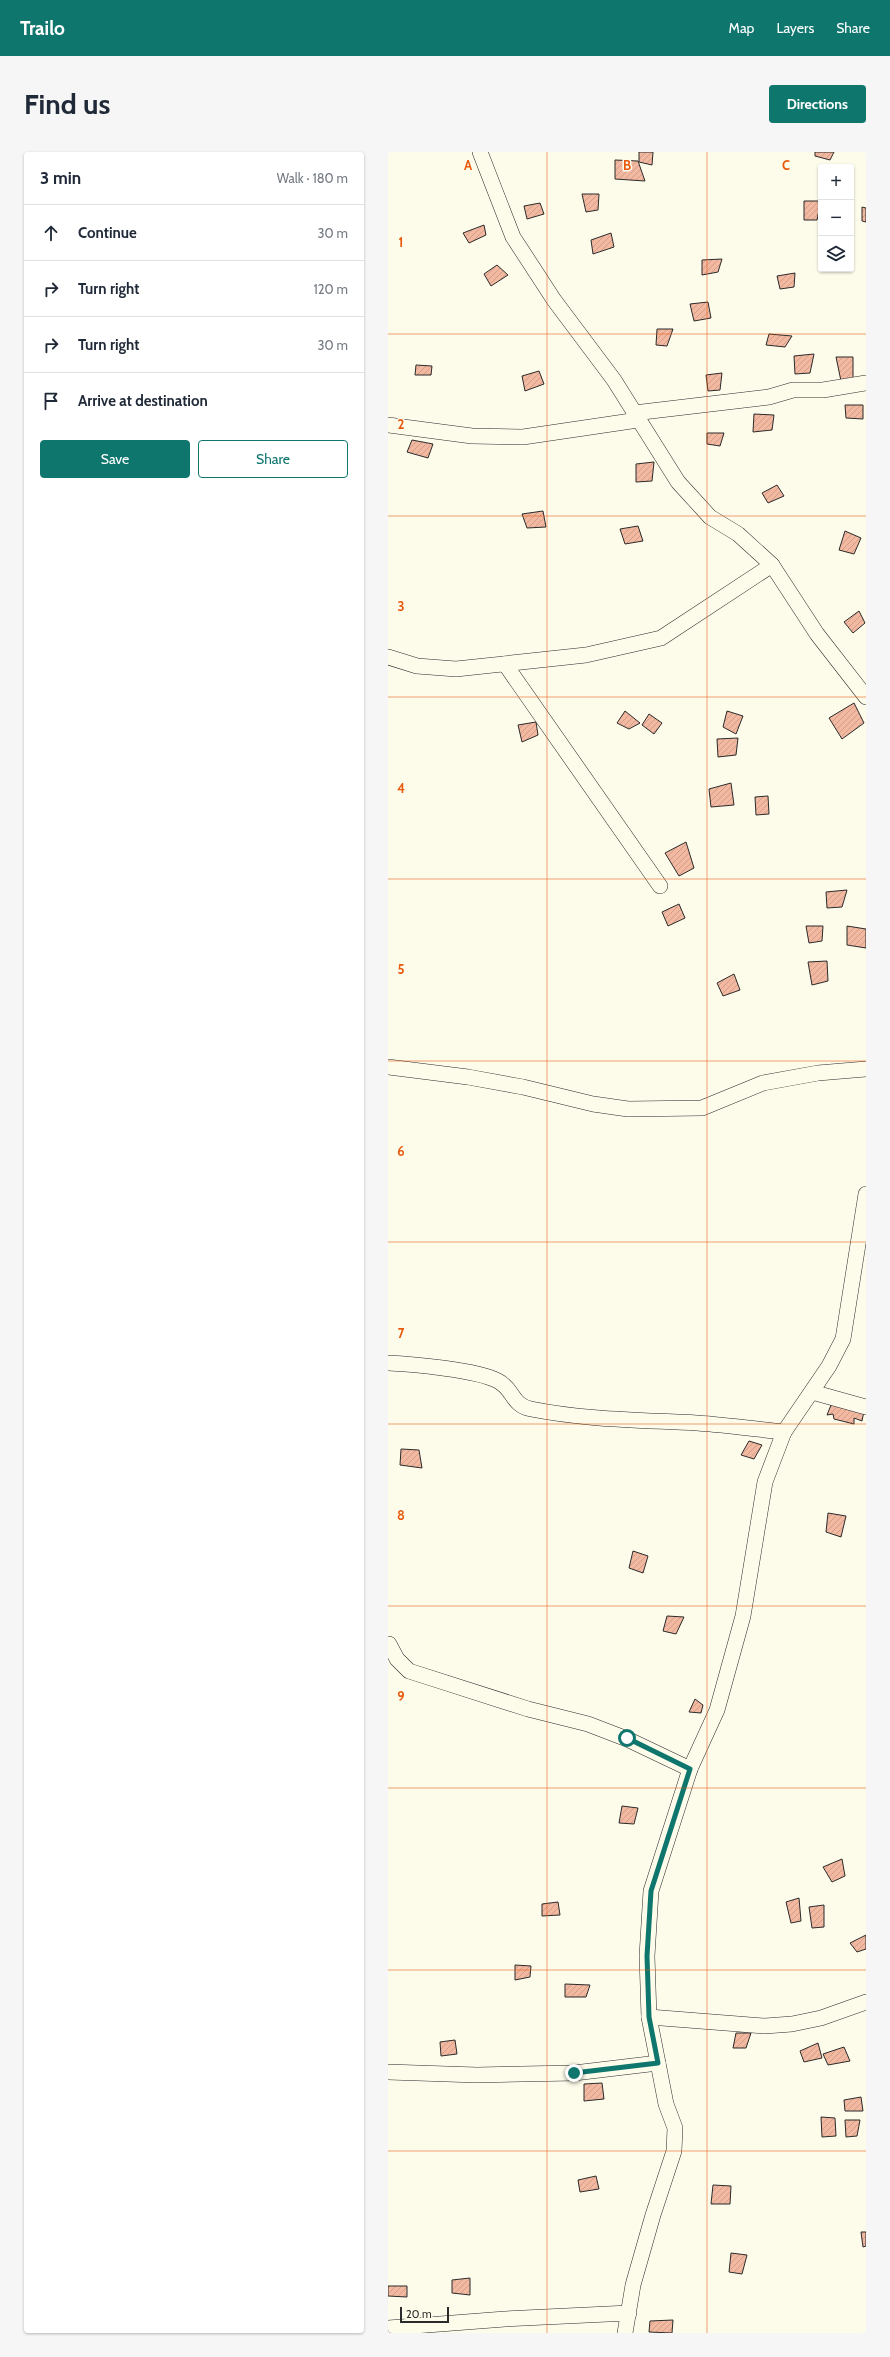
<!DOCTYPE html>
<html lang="en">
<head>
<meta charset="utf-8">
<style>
	:root { --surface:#fff; --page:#f6f6f7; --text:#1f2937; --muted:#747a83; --line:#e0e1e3; --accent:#0f766e }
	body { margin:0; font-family:Cabin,sans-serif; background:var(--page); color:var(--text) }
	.controls { position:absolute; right:12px; top:12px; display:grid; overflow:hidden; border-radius:4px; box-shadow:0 1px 3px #0004 }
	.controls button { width:36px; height:36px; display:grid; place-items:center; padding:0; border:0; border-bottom:1px solid var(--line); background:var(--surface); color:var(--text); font:20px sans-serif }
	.scale { position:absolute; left:12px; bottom:10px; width:49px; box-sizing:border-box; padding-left:4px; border:2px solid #2b2b2b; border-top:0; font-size:11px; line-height:14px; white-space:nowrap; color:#2b2b2b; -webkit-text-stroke:3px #fdfbea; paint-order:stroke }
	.stop { position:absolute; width:12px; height:12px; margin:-9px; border:3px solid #0f766e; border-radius:50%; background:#fff }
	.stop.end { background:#0f766e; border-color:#fff; box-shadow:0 1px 4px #0008 }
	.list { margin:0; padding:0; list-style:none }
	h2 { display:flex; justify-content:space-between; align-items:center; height:52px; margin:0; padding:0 16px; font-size:17px }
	h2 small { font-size:13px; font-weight:400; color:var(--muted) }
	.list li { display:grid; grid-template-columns:26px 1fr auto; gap:12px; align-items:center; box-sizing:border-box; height:56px; padding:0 16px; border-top:1px solid var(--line) }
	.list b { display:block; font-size:15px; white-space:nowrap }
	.list em { font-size:13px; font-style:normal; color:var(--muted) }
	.actions { display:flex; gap:8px; padding:12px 16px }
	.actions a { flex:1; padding:9px 0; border:1px solid var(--accent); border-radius:4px; text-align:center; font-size:14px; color:var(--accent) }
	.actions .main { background:var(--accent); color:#fff }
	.icon { flex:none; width:22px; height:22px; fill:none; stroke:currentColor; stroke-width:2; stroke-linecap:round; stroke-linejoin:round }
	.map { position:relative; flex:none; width:478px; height:2181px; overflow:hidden; border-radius:4px }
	header { display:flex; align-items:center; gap:24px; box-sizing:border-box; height:56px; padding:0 20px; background:var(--accent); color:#fff }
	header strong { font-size:19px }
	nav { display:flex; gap:22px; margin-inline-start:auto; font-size:14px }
	.intro { display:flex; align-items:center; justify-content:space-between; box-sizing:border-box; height:96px; padding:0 24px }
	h1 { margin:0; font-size:28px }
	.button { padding:10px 18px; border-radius:4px; background:var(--accent); color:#fff; font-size:14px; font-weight:700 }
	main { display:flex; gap:24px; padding:0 24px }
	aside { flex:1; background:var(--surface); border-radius:4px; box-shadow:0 1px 3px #0004 }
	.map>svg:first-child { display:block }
</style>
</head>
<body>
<header>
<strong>Trailo</strong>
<nav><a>Map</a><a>Layers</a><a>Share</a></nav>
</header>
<div class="intro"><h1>Find us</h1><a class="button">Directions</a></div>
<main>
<aside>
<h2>3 min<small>Walk · 180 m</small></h2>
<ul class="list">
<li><svg class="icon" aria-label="ahead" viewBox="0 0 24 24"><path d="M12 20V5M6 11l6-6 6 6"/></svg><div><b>Continue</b></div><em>30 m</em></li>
<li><svg class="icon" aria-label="right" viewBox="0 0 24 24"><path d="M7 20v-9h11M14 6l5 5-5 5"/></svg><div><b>Turn right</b></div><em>120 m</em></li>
<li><svg class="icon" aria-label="right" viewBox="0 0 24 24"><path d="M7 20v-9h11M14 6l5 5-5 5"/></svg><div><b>Turn right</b></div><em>30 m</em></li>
<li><svg class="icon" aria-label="arrive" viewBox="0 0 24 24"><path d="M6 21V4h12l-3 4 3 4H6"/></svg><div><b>Arrive at destination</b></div></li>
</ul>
<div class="actions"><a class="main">Save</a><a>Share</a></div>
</aside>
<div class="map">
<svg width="478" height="2181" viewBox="0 0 478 2181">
	<defs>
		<pattern id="building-hatch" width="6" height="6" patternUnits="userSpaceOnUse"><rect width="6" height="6" fill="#f2b8a0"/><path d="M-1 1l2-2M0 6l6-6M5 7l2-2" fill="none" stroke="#d09e8a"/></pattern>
	</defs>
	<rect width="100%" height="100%" fill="#fdfbea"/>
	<g fill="url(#building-hatch)" stroke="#2b2b2b">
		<path d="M251 0H265L264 13 251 10Z"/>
		<path d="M427 0H446L442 8 427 4Z"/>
		<path d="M227 8 250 9 257 29 227 27Z"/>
		<path d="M194 42H211L210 58 198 60Z"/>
		<path d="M416 49H433L429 68H416Z"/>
		<path d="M152 51 156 62 139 67 136 54Z"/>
		<path d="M474 55 478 56V70L474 69Z"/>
		<path d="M96 73 98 83 81 91 75 81Z"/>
		<path d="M223 81 226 95 205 102 203 88Z"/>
		<path d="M334 107 330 120 314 123V108Z"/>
		<path d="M109 113 120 123 103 134 96 122Z"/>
		<path d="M407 121 406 135 392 137 389 124Z"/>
		<path d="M320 150 323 166 306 169 302 152Z"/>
		<path d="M269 177H285L279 194 268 193Z"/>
		<path d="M381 182 404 184 397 195 378 193Z"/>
		<path d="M426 202 422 221 407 222 406 204Z"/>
		<path d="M448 205H465V227L453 229Z"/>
		<path d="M28 213 44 214 43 223H27Z"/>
		<path d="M151 219 156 232 137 239 134 224Z"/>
		<path d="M334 221 332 238 320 239 318 223Z"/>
		<path d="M457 253H475V267L458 266Z"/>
		<path d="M366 262 386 263 384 278 365 280Z"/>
		<path d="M319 281H336L332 294 319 292Z"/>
		<path d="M24 288 45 292 40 306 19 300Z"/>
		<path d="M266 310 264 329 248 330V312Z"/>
		<path d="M389 333 396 344 380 351 374 341Z"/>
		<path d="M155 359 158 375 139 376 134 362Z"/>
		<path d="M250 374 255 389 237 392 232 377Z"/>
		<path d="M457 379 473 386 466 402 451 398Z"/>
		<path d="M471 459 477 471 465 481 456 470Z"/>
		<path d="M466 551 476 571 454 587 441 566Z"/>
		<path d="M237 559 252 571 241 577 229 571Z"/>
		<path d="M339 559 355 564 348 582 335 575Z"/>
		<path d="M261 562 274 571 266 582 254 573Z"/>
		<path d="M148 570 150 583 134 590 130 573Z"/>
		<path d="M350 586 348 603 330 605 329 587Z"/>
		<path d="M343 631 346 653 323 655 321 637Z"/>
		<path d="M380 644 381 662 368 663 367 645Z"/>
		<path d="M298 690 306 716 291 724 277 701Z"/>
		<path d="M459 738 454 755 439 756 438 740Z"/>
		<path d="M291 752 297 766 280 774 274 760Z"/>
		<path d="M418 774H435L434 789 421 791Z"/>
		<path d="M459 774 478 777V796L459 793Z"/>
		<path d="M439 809 440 829 424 833 420 810Z"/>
		<path d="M346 822 352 838 335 844 329 831Z"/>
		<path d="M443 1253 476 1259 474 1269 466 1266V1272L446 1267 445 1262 439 1263Z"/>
		<path d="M361 1289 374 1293 366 1307 353 1303Z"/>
		<path d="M13 1297 31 1298 34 1316 12 1313Z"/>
		<path d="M440 1361 458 1364 453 1385 438 1380Z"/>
		<path d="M245 1399 260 1404 255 1421 241 1416Z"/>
		<path d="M279 1464 296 1465 288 1482 275 1479Z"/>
		<path d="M307 1547 315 1553 313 1561 301 1560Z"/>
		<path d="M234 1654 250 1656 246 1672 231 1671Z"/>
		<path d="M454 1707 457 1724 444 1730 435 1715Z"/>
		<path d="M411 1746 413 1769 403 1771 398 1750Z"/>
		<path d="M170 1750 172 1763 154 1764V1752Z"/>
		<path d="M436 1753V1775L424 1776 421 1755Z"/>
		<path d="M478 1783V1797L469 1800 462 1791Z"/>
		<path d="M127 1813 143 1814 142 1825 127 1828Z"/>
		<path d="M177 1832 202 1833 198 1845H177Z"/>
		<path d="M348 1881H363L358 1896H345Z"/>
		<path d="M67 1888 69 1902 53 1904 52 1890Z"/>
		<path d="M430 1891 434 1906 416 1910 412 1899Z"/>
		<path d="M456 1895 462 1909 440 1913 435 1902Z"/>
		<path d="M214 1931 216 1947 196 1949V1932Z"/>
		<path d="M473 1945 475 1959H457L456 1948Z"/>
		<path d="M433 1965 447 1966 448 1984 434 1985Z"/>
		<path d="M457 1968H472L469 1984 458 1985Z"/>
		<path d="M208 2024 211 2037 192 2040 190 2028Z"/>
		<path d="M325 2033 343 2034 342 2052H323Z"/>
		<path d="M473 2080H478V2094L475 2095Z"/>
		<path d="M343 2101 359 2103 354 2122 341 2120Z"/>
		<path d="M82 2126V2143L64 2141V2128Z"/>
		<path d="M0 2134H19V2145L0 2144Z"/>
		<path d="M285 2168 284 2181 261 2180 262 2169Z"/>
	</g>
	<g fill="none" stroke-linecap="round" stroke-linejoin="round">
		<defs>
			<g id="street">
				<path d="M92 0 125 85 166 148 226 228 290 330 322 365 350 382 384 413 429 482 478 545"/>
				<path d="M246 261 381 245 405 238H435L478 231"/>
				<path d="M0 273 84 284 135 285 250 268"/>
				<path d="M0 505 29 514 68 517 198 503 273 486 384 413"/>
				<path d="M117 512 272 734"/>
				<path d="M0 915 80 925 135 935 205 952 240 957 314 956 375 931 430 921 478 917"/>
				<path d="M0 1211C24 1212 90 1218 110 1229 126 1237 123 1253 143 1257 198 1268 254 1268 309 1271 338 1273 367 1277 396 1280"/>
				<path d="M424 1240 478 1255"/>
				<path d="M1 1492 9 1507 21 1519 140 1557 200 1572 239 1587 302 1617"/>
				<path d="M261 1865 377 1874 404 1872 433 1866 478 1850"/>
				<path d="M0 1920 89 1923 186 1921 270 1911"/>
				<path d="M0 2176 117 2167 241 2161"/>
				<path d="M237 2181 245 2133 265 2063 286 1999 287 1976 278 1952 261 1865 259 1804 263 1739 302 1617 329 1558 355 1464 377 1330 396 1280 441 1214 455 1187 478 1042"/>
			</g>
		</defs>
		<use href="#street" stroke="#2b2b2b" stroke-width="16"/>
		<use href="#street" stroke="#fdfbea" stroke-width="15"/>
	</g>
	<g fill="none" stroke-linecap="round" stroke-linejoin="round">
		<path stroke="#0f766e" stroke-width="5" d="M186 1921 270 1911 261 1865 259 1804 263 1739 302 1617 239 1586"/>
	</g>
	<path fill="none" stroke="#e8590c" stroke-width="1" stroke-opacity="0.55" d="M159 0V2181M319 0V2181M0 182H478M0 364H478M0 545H478M0 727H478M0 909H478M0 1090H478M0 1272H478M0 1454H478M0 1636H478M0 1818H478M0 1999H478"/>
	<g font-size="13" text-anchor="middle" font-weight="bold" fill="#e8590c" stroke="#fdfbea" stroke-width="3" stroke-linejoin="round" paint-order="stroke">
		<text x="80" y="18">A</text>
		<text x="239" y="18">B</text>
		<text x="398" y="18">C</text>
		<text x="13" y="95">1</text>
		<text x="13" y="277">2</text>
		<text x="13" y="459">3</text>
		<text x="13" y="641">4</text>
		<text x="13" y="822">5</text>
		<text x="13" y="1004">6</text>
		<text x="13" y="1186">7</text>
		<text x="13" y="1368">8</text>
		<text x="13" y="1549">9</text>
	</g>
</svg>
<div class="controls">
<button>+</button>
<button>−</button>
<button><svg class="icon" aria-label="layers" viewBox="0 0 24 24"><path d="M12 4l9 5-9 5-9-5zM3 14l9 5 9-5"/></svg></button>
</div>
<div class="scale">20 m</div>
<div class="stop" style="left:239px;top:1586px"></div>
<div class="stop end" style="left:186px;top:1921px"></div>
</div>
</main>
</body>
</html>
